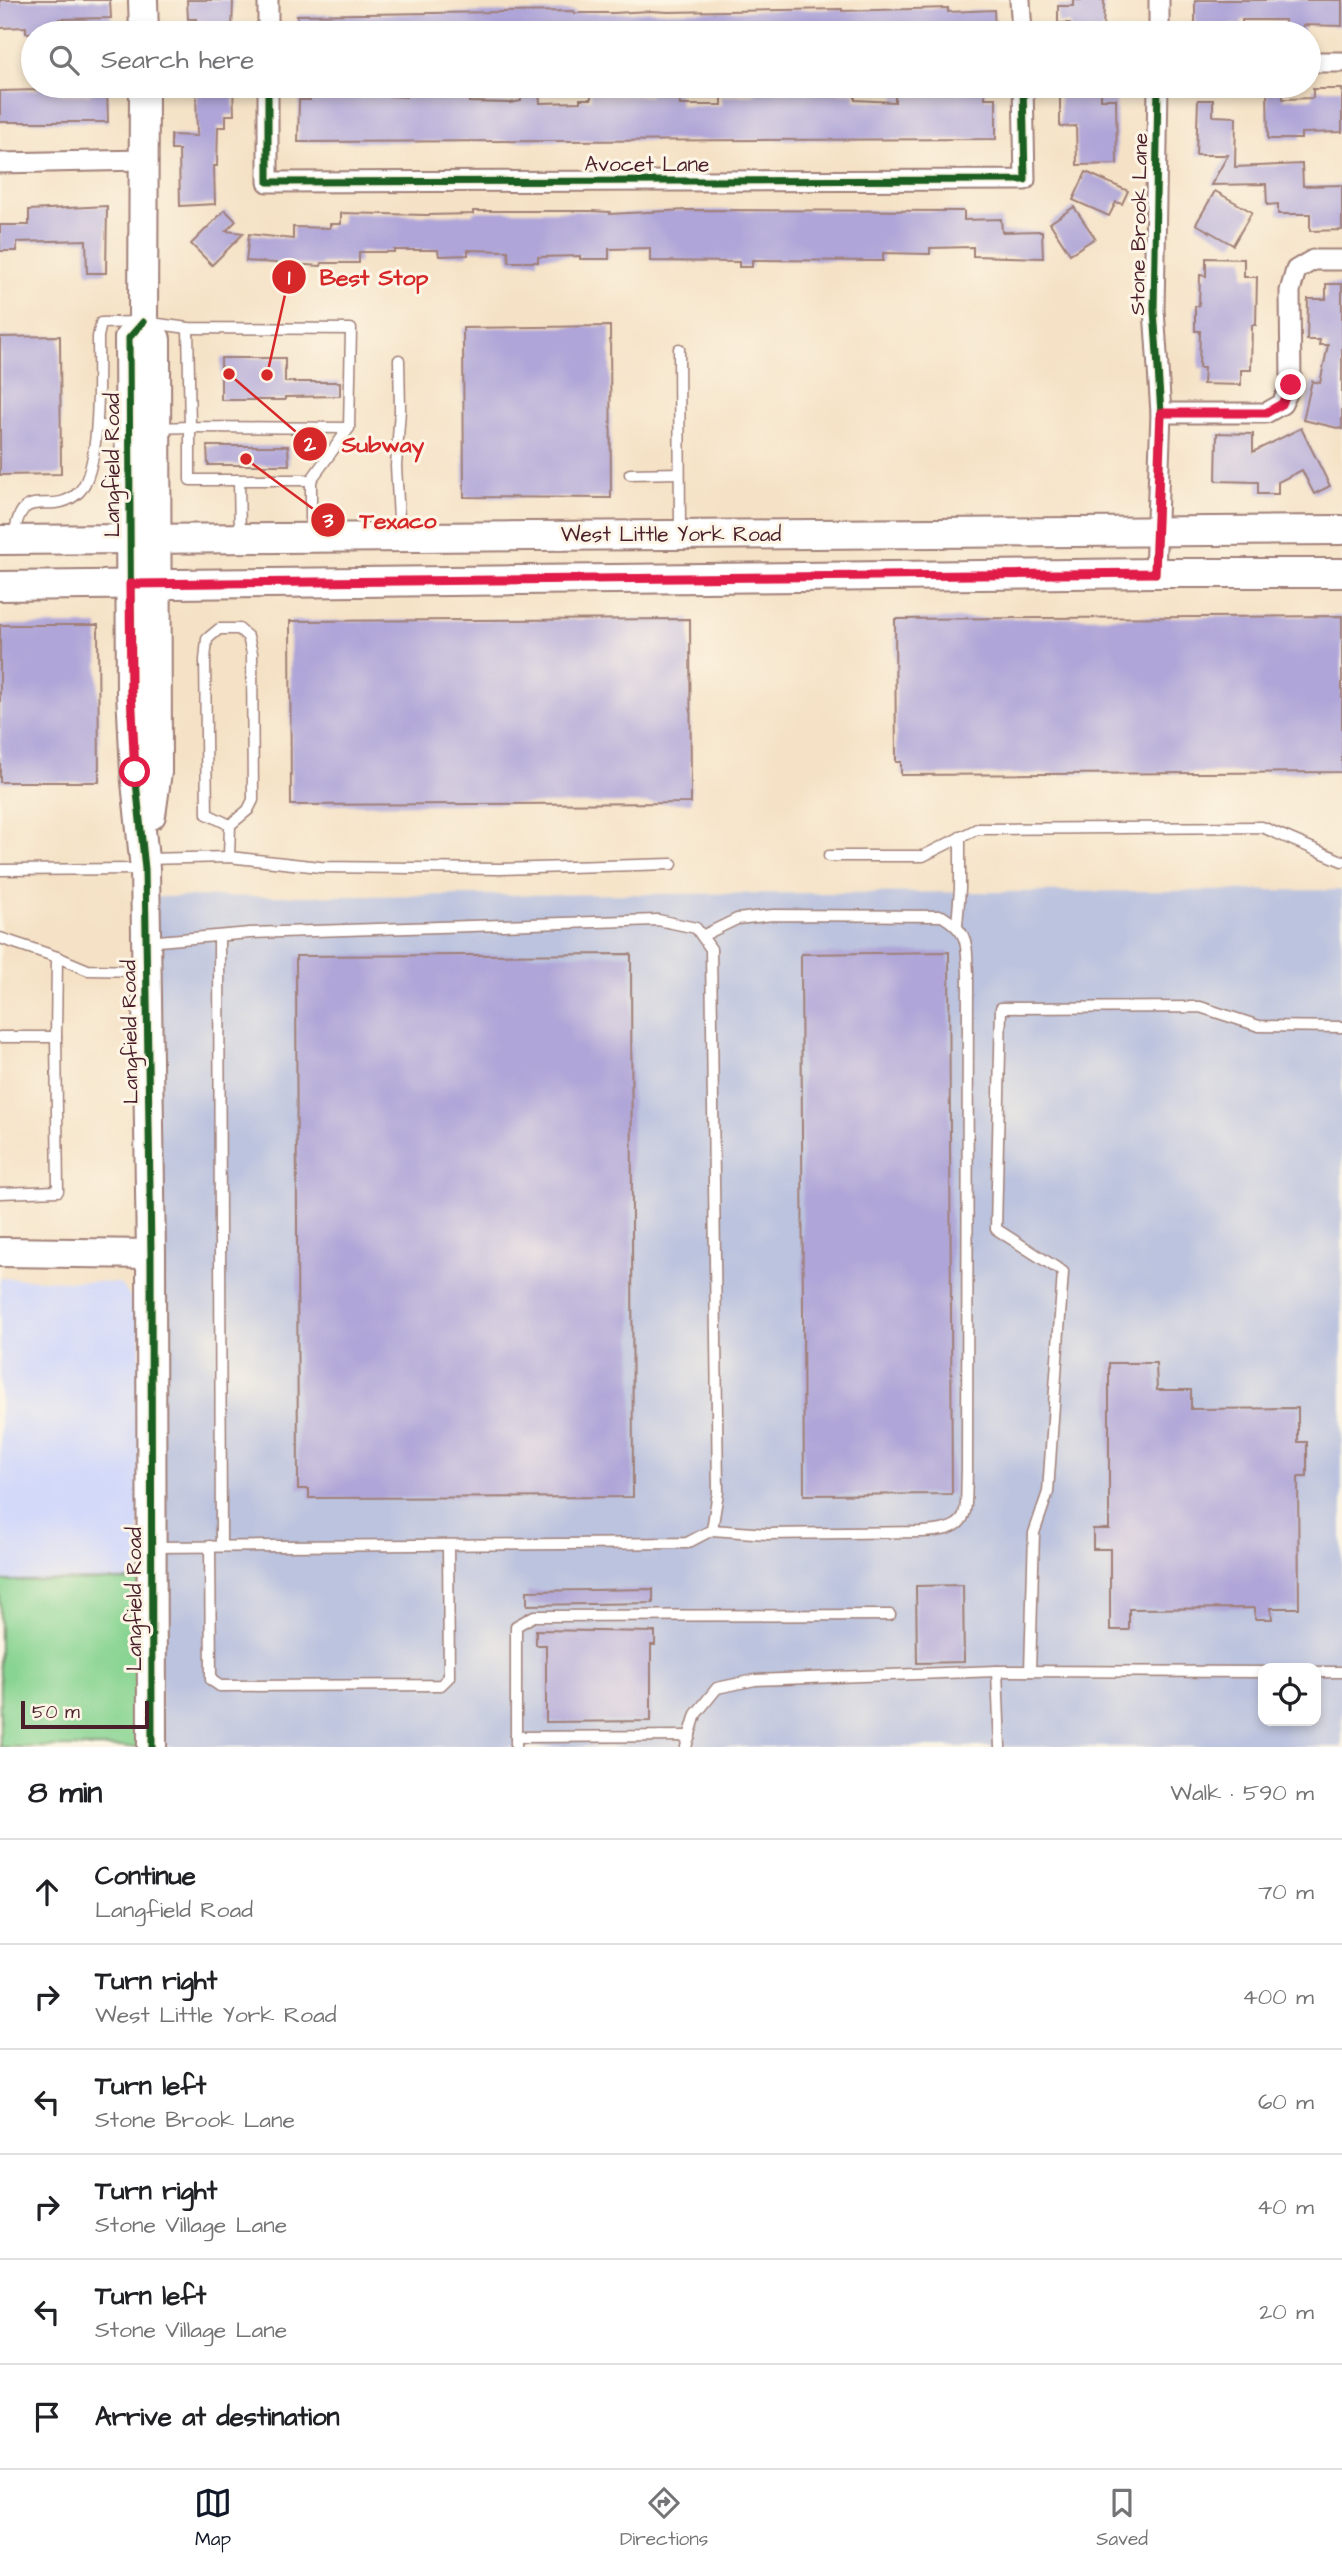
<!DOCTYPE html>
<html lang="en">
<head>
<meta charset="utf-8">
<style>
	:root { --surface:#fff; --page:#f2f2f2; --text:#202124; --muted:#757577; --line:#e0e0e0; --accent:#111827 }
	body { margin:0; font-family:"Architects Daughter",sans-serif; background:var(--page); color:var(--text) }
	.controls { position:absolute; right:21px; bottom:21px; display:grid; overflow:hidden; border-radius:14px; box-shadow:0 4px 10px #0003 }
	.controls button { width:63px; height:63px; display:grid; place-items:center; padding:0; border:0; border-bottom:2px solid var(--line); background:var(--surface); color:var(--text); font:35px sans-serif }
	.scale { position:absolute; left:21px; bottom:18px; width:128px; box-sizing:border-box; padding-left:7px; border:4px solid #4a1f2b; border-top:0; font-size:19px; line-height:24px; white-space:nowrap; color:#4a1f2b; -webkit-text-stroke:5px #fcf5e5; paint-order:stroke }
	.stop { position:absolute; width:21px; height:21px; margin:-16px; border:5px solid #e11d48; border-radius:50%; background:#fff }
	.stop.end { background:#e11d48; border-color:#fff; box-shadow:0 2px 7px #0008 }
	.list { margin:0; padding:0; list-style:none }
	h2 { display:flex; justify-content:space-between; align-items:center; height:91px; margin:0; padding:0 28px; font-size:30px }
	h2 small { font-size:23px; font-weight:400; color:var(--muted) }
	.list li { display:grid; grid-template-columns:46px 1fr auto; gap:21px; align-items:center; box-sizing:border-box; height:105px; padding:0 28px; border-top:2px solid var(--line) }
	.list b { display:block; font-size:26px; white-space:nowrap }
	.list p { margin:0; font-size:23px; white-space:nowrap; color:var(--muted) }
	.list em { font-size:23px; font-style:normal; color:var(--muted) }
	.icon { flex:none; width:38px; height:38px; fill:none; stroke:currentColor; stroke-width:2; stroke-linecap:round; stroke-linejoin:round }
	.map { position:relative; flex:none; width:1342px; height:1747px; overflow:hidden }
	.search { position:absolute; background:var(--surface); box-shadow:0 4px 10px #0003; left:21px; right:21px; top:21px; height:77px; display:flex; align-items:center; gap:18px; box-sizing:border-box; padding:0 24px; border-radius:38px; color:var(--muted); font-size:26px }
	.sheet { height:721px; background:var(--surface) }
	nav { display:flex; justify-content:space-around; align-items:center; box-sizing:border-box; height:98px; border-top:2px solid var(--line); background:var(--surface); font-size:19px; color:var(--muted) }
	nav a { display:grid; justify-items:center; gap:4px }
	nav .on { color:var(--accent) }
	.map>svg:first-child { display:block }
</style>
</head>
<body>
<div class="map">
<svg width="1342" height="1747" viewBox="0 0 1342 1747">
	<rect width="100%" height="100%" fill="#fcf5e5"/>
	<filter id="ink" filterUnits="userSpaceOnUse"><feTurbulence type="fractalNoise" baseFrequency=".0143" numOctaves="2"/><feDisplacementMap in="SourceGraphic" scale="14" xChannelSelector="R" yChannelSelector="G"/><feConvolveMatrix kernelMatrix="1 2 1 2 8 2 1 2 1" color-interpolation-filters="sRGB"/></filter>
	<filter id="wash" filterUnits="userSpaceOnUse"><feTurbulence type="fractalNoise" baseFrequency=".00686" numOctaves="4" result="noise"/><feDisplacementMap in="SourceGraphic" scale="28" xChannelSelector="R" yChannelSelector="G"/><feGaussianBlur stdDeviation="1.57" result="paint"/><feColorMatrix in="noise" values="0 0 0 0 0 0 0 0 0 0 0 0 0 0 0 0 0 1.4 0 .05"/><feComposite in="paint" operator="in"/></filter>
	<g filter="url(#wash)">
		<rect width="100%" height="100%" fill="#f5e2c6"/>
		<path fill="#d3d9f9" d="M0 1278 119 1283 140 1309 139 1580 0 1581Z"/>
		<path fill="#bcc3de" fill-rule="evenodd" d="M1342 890V1747H161L153 897ZM1263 1668H1316V1721H1263Z"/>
		<path fill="#88d492" stroke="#697a5e" stroke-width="2" d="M139 1580 140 1747H0V1581Z"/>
		<g id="blocks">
			<g fill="#afa5d8">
				<path d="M0 0H110L111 18 59 19V32L26 33V27L0 28Z"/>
				<path d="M187 0H233L232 33H196V19H188Z"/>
				<path d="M1073 0H1104L1103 33H1070V23H1058V6H1073Z"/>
				<path d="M1195 0H1342V26L1303 25V33H1285V20H1242V25H1195Z"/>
				<path d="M948 8V12L994 10 995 33H298L297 15 574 11V13H614L650 11 668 12 842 9V11Z"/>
				<path d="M37 86H54V90H61V94H90V86H107L108 122H0V91L37 90Z"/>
				<path d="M196 86H233L234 115H226V127H218L217 166H214L215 204 180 206 179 150H171V135L197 136Z"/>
				<path d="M895 86H913V90L985 89V98H996V139L298 142 299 100H310V91L406 97V92L440 93V90H457V98H469V102L510 103 521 101V92H539L540 103 580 102V99H591V90H609V95L650 96V93H679L680 105H722V96L755 95V91L855 93V100L895 102Z"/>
				<path d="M1060 86H1101V99H1116L1117 164 1077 165 1076 126 1060 127Z"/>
				<path d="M1283 88V99L1313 98V89H1342V132L1301 133V139H1268L1267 89Z"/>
				<path d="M1198 100H1213V116L1236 117 1235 167 1302 164 1303 186 1342 185V230L1310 231V214H1278V204L1267 205 1266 184 1211 185 1228 155H1196Z"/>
				<path d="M1086 172 1128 191 1122 204 1116 202 1109 216 1073 200Z"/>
				<path d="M1215 191 1252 212 1233 245 1196 224Z"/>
				<path d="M107 206 106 273H87L86 240 17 242V251H0V225H29V210Z"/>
				<path d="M1074 207 1095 238 1070 254 1050 223Z"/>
				<path d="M225 210 236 221 226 231 244 233 212 265 191 244Z"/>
				<path d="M687 210 964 211V220L1001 219 1002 232 1042 231 1043 258 973 256V247L930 248V254L883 253V261L752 260V267H739V262L650 261V248L609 249V259H580V256L538 257V262H509L508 251 468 250V255L439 256 438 250H394V252H359V263H322L321 266 246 261 249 234 293 239V227L330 228V224H341V213L426 215 473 214V211H591L610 212V214Z"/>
				<path d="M1206 258 1244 259V277H1257L1256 325H1252L1251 370H1241V385L1203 384 1204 368H1199L1200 331H1195V306H1199L1200 275 1206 276Z"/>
				<path d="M1326 284H1342V429L1303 420 1312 381 1320 383 1328 345H1319L1320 340H1307L1308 299H1326Z"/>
				<path d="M610 326 611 498 464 497 463 328Z"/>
				<path d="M60 336 61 474 0 475V337Z"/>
				<path d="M221 358H285V382H340V396L285 397V400H221Z"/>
				<path d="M1301 428 1330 486 1314 494 1302 470 1278 482V494H1258V482L1216 481 1217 433 1253 434V452Z"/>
				<path d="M207 446H288L289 465H208Z"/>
				<path d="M1342 616V772L901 775V762H896L895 619Z"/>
				<path d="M690 619 691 803 291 805 290 621Z"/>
				<path d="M0 625H98L99 782H0Z"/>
				<path d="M949 952 952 1494 804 1495 801 954Z"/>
				<path d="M631 954 633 1497 309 1498V1489H298L296 956Z"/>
				<path d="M1109 1363H1156L1157 1390H1191V1409L1298 1408V1442H1307V1477H1298L1299 1608H1271L1272 1619H1255V1608L1129 1609V1630H1110V1549H1093V1529H1109Z"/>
				<path d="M963 1585 964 1662 917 1663 916 1586Z"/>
				<path d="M653 1589V1603L527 1605V1591Z"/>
				<path d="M536 1630 655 1632V1645H651V1721L546 1722V1645H536Z"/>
			</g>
		</g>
	</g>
	<g filter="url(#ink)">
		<use href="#blocks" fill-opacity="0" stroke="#a08078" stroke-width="2"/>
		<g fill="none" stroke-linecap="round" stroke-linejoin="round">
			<defs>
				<g id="lane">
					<path d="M151 323 188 328 351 329 349 428 311 480V535"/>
					<path d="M188 328 190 427 349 428"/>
					<path d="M679 349 680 534"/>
					<path d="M399 360 400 410 396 466 400 536"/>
					<path d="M97 426H128"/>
					<path d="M157 428 190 427V480H311"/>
					<path d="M630 474 679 473"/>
					<path d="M239 480 240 535"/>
					<path d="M14 539C20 479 50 520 79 492 102 469 98 370 98 337L101 323 136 322"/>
					<path d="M829 856H923L977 829 1262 827 1342 861"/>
					<path d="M229 857 230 825 207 814 205 660 207 639 219 629H239L248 637 252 653 253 800 248 810 230 825"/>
					<path d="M146 859 229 857 320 867 500 869 672 864"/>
					<path d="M0 870 141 869"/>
					<path d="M957 925 960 889V837"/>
					<path d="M219 936 221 1546"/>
					<path d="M702 936 737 919 773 915 942 916C970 933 966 944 968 974L967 1471C965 1515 973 1530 922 1532L767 1534 712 1530"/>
					<path d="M0 938 57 957 56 1037"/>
					<path d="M147 942 250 933 658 920 696 928 711 949 718 1492 712 1530 687 1543 152 1547"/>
					<path d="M57 957 88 970 144 971"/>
					<path d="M0 1037H56L58 1191 0 1193"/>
					<path d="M210 1546 211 1680 220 1686 441 1685 449 1677 448 1545"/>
					<path d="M1030 1671 1034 1533 1048 1492 1063 1272 996 1229 1001 1008 1200 1007 1259 1026 1342 1027"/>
					<path d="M1316 1672H1342"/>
					<path d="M516 1737 690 1736"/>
					<path d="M516 1747V1626L534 1616 890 1615"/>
					<path d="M686 1747 696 1714 717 1688 755 1680 997 1671"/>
					<path d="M1000 1747 997 1671 1263 1672"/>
				</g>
				<g id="street">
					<path d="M268 0V33"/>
					<path d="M1020 0 1022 33"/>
					<path d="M1159 33V0"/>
					<path d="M1309 62H1342"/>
					<path d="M268 86V182L1025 180 1023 86"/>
					<path d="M0 163 144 160"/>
					<path d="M1161 413H1266L1282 404 1291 385 1290 291 1296 270 1313 260H1342"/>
					<path d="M1155 573 1161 413 1154 310 1158 86"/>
				</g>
				<g id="secondary">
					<path d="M143 0 144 33"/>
					<path d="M144 86 143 322 156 339 157 772 151 815"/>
					<path d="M143 322 129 338 131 692 135 772 145 869 151 1254 152 1747"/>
					<path d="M0 540 1342 530"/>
					<path d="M0 586 1155 573H1342"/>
					<path d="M0 1252 151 1254"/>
				</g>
			</defs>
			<use href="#lane" stroke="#a08078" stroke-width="13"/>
			<use href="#street" stroke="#a08078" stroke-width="23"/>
			<use href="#secondary" stroke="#a08078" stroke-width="32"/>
			<use href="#lane" stroke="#fff" stroke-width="10"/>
			<use href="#street" stroke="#fff" stroke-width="19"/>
			<use href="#secondary" stroke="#fff" stroke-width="28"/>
			<defs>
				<g id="cycleway">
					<path d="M268 86V182L1025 180 1023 86"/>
					<path d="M143 322 129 338 131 692 135 772 145 869 151 1254 152 1747"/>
					<path d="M1155 573 1161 413 1154 310 1158 86"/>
				</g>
			</defs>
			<use href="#cycleway" stroke="#fcf5e5" stroke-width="11"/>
			<use href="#cycleway" stroke="#1b5e20" stroke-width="7"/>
		</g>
	</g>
	<g fill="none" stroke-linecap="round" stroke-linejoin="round" filter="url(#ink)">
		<path stroke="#e11d48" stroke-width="9" d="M135 772 131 692 130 584 1155 573 1161 413H1266L1282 404 1291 385"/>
	</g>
	<g text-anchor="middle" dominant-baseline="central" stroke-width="6" stroke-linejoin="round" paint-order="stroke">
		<g font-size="21" fill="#4a1f2b" stroke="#fcf5e5">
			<text x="647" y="164">Avocet Lane</text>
			<text transform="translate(1139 224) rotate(-89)">Stone Brook Lane</text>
			<text transform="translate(112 465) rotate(-90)">Langfield Road</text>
			<text x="671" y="534">West Little York Road</text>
			<text transform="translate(130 1032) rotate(-91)">Langfield Road</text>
			<text transform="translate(134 1599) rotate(-90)">Langfield Road</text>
		</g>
	</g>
	<path fill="none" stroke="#d62828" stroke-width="2.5" d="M267 375L289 277M229 374L310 444M246 459L328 520"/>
	<g fill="#d62828" stroke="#fcf5e5" stroke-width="2.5">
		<circle cx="267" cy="375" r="7"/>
		<circle cx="229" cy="374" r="7"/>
		<circle cx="246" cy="459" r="7"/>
		<circle cx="289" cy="277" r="18"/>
		<circle cx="310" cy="444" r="18"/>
		<circle cx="328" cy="520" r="18"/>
	</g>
	<g font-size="21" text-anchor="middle" font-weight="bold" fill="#fff">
		<text x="289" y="284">1</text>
		<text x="310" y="451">2</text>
		<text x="328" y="527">3</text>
	</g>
	<g font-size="23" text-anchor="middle" font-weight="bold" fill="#d62828" stroke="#fcf5e5" stroke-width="6" stroke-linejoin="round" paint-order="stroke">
		<text x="374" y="285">Best Stop</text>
		<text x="383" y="452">Subway</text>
		<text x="398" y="528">Texaco</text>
	</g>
</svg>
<div class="controls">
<button><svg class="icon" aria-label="locate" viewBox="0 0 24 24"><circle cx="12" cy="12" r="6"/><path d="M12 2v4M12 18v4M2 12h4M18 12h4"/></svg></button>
</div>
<div class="scale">50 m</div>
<div class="stop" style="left:135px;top:772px"></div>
<div class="stop end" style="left:1291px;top:385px"></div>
<div class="search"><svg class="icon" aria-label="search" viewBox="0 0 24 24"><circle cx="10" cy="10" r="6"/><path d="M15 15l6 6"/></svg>Search here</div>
</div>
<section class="sheet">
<h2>8 min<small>Walk · 590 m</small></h2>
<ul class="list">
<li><svg class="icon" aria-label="ahead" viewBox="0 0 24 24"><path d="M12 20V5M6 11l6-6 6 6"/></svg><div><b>Continue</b><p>Langfield Road</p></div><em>70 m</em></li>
<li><svg class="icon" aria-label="right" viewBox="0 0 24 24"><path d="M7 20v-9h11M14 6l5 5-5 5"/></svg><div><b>Turn right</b><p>West Little York Road</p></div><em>400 m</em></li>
<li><svg class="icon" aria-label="left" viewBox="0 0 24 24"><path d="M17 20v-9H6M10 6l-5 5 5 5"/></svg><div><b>Turn left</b><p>Stone Brook Lane</p></div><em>60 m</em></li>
<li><svg class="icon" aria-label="right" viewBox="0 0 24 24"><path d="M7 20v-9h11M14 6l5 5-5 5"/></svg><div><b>Turn right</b><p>Stone Village Lane</p></div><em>40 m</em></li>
<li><svg class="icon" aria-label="left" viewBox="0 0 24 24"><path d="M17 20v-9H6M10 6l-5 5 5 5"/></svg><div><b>Turn left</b><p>Stone Village Lane</p></div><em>20 m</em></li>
<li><svg class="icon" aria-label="arrive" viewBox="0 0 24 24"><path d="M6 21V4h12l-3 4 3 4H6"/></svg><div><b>Arrive at destination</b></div></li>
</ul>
</section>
<nav>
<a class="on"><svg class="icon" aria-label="map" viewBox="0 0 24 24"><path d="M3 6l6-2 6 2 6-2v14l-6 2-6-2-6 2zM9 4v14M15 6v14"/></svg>Map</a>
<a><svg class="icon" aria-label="directions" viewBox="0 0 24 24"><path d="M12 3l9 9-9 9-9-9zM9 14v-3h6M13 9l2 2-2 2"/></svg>Directions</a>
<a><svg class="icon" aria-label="saved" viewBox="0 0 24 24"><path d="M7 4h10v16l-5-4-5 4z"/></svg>Saved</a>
</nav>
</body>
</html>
